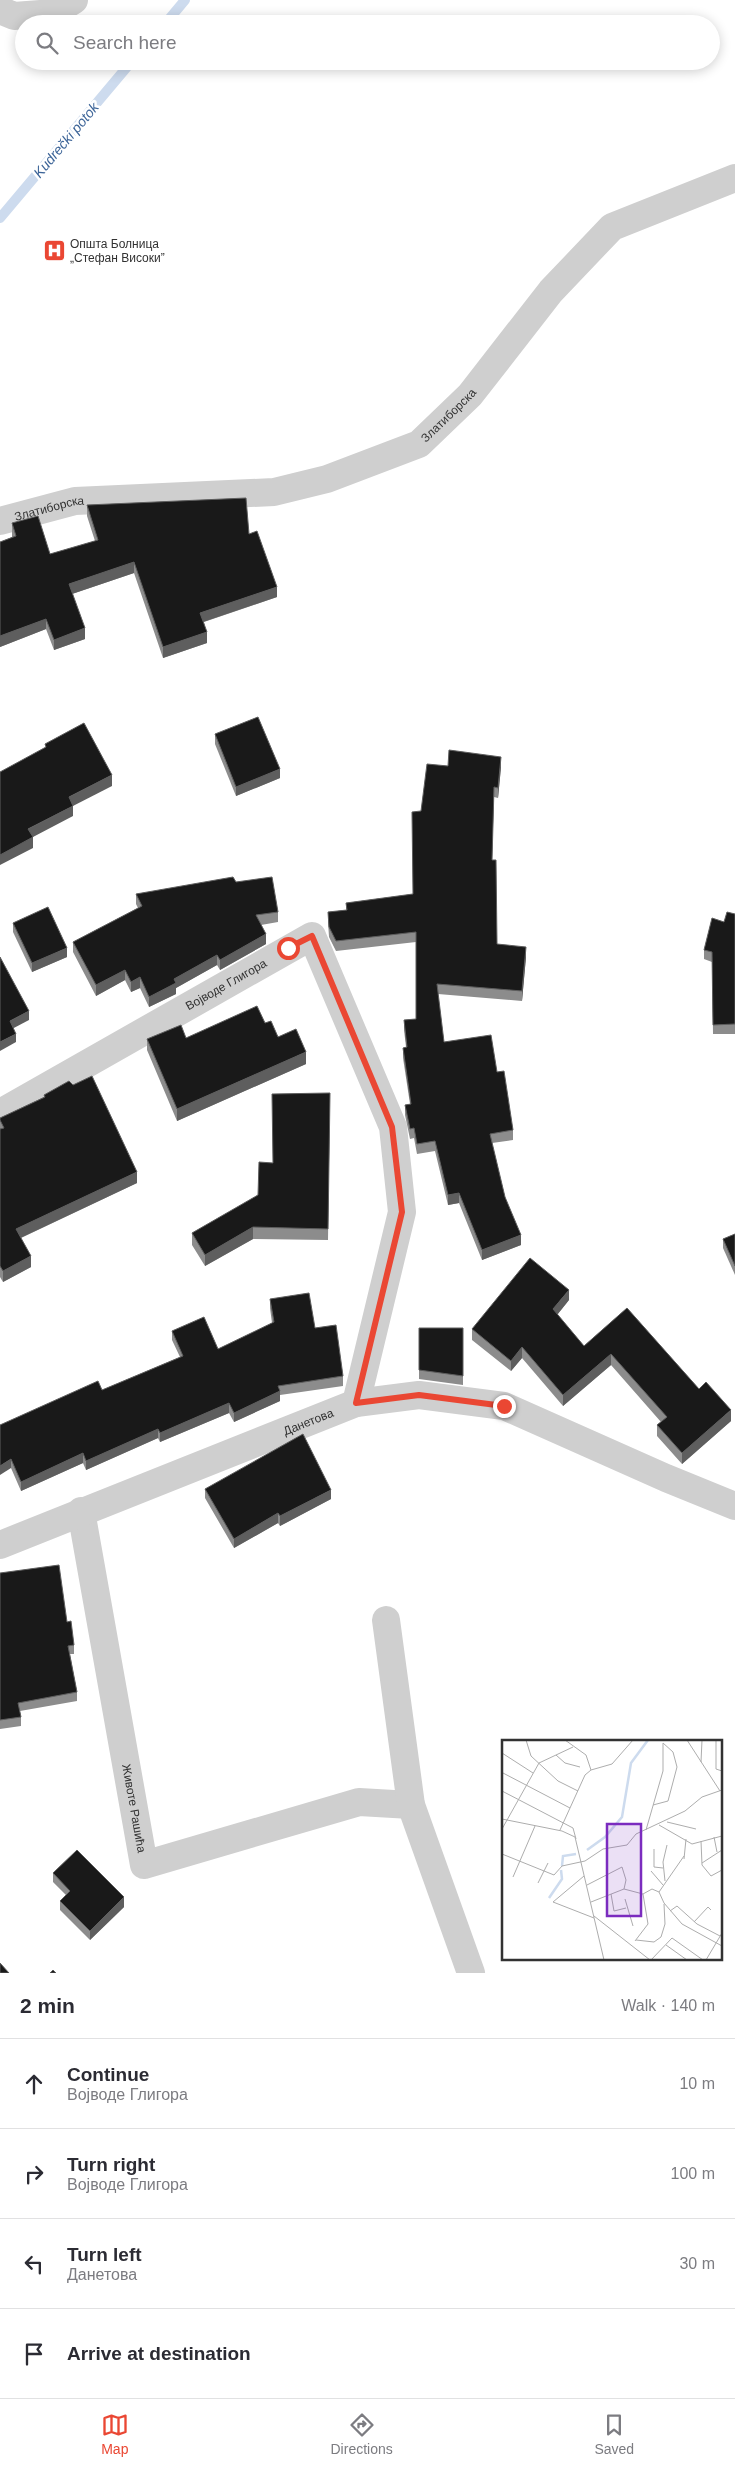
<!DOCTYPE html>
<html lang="en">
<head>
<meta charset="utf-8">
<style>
	:root { --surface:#fff; --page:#f7f7f7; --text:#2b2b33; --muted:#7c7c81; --line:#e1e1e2; --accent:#ea4733 }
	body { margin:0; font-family:Arial,sans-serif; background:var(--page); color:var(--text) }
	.stop { position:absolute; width:15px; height:15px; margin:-11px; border:4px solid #ea4733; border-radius:50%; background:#fff }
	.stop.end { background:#ea4733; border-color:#fff; box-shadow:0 1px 5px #0008 }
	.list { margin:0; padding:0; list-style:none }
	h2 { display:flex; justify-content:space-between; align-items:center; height:65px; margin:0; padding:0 20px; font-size:21px }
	h2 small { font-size:16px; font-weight:400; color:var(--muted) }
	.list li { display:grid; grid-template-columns:32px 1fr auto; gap:15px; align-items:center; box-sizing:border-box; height:90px; padding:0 20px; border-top:1px solid var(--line) }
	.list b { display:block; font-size:19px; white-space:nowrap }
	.list p { margin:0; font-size:16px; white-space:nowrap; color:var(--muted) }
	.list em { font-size:16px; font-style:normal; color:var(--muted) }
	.icon { flex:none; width:28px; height:28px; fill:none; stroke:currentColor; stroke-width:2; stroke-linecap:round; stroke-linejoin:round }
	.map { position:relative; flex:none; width:735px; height:1973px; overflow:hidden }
	.search { position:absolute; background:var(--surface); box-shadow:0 2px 12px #0003; left:15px; right:15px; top:15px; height:55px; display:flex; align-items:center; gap:12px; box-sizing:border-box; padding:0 18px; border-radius:28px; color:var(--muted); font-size:19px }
	.sheet { height:425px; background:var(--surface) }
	nav { display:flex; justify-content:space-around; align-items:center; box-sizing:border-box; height:70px; border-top:1px solid var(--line); background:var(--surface); font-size:14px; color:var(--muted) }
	nav a { display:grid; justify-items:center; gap:2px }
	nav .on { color:var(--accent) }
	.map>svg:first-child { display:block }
</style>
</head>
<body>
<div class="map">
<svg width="735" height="1973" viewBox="0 0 735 1973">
	<rect width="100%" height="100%" fill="#fff"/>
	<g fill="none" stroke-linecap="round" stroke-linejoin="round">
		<g stroke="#cddbee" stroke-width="10">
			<path d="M165 24 185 0"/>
			<path d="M0 218 132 61"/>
		</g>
		<g stroke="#cfcfcf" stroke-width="28">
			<path d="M0 10 14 16 53 13 74 0"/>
			<path id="s1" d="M0 521 75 501 274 492 327 479 419 444 470 395 551 291 612 227 735 178"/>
			<path id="s2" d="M0 1113 312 936 393 1127 402 1212 356 1403"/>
			<path id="s3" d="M81 1511 144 1865 359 1802 411 1805"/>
			<path id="s4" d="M0 1545 356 1403 419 1395 504 1406 666 1478 735 1506"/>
			<path d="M386 1620 411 1805 471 1973"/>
		</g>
	</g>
	<g fill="#8c8c8c">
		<path d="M87 505 249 534 277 597 204 622 207 643 163 658 134 573 72 594 85 639 54 650 46 629 0 647V542L12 537V523L50 554 95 541 87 516Z"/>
		<path d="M215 734 280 778 236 796 215 744Z"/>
		<path d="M448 766 501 767 498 798 494 797 492 860 497 944 526 957 522 1001 438 994 444 1042 497 1072 513 1130V1140L492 1143 505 1197 521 1245 482 1260 459 1203 448 1205 435 1151 417 1154 414 1138 410 1139 405 1115V1105L410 1104 403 1058V1048L406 1047 404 1030V1020L416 1019V942L336 951 329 937 328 922V912L346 910V903L413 894 421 811Z"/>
		<path d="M236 882 278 912V922L261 925 266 944 220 970 217 965 176 988V994L149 1007 140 988 131 992 125 980 96 996 73 952V942L138 908 136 904V894Z"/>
		<path d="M735 914V1034H713L712 962 704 959V950L724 922Z"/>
		<path d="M13 923 67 957 32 972 13 932Z"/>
		<path d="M265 1023 306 1064 177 1121 147 1050V1039L186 1038Z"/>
		<path d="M330 1093 328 1240 253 1239 205 1266 192 1245V1233L258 1195 273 1163Z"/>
		<path d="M44 1095 137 1183 21 1238 31 1267 3 1282 0 1277V1118L44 1097Z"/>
		<path d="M735 1234V1275L723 1248V1239Z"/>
		<path d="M270 1299 315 1328 343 1376V1386L280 1395V1401L234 1422 229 1413 160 1442 158 1438 86 1470 83 1463 21 1491 11 1468 0 1425 102 1390 180 1357 172 1340V1331L218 1349 272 1323 270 1308Z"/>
		<path d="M569 1300 557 1315 584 1346 627 1308 699 1389 731 1421 682 1464 657 1436V1425L661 1422 611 1365 563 1406 522 1358 511 1371 472 1340V1329Z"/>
		<path d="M419 1328H463V1385L419 1379Z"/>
		<path d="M205 1489 331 1499 280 1526 278 1523 234 1548 205 1498Z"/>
		<path d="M0 1573 67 1622 74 1645V1654H70L77 1692V1701L20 1711 21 1717V1726L0 1729Z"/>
		<path d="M53 1873 124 1907 90 1940 60 1910V1901L66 1895 53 1882Z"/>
	</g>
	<g fill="#5e5e5e">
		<path d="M134 562V573L69 595V584Z"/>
		<path d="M277 587V597L200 623V613Z"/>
		<path d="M46 619V629L0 647V636Z"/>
		<path d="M85 628V639L54 650V640Z"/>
		<path d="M207 632V643L163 658V647Z"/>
		<path d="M501 757V767L498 798V788Z"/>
		<path d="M280 769V778L236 796V787Z"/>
		<path d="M112 775V786L69 808V797Z"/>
		<path d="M73 806V816L33 837V848L0 865V855L28 829Z"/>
		<path d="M266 934V944L220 970V960Z"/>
		<path d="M526 947V957L522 1001V991Z"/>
		<path d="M67 948V957L32 972V963Z"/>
		<path d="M217 955V965L176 988V994L149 1007V997L174 979Z"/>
		<path d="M125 970V980L96 996V985Z"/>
		<path d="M140 977V988L131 992V982Z"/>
		<path d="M29 1011V1020L10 1030V1021Z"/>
		<path d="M16 1034V1042L0 1051V1042Z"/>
		<path d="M306 1052V1064L177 1121V1109Z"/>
		<path d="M137 1172V1183L16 1240V1229Z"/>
		<path d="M459 1193V1203L448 1205V1195Z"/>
		<path d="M253 1227V1239L205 1266V1255Z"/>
		<path d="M521 1235V1245L482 1260V1250Z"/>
		<path d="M31 1256V1267L3 1282V1271Z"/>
		<path d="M569 1290V1300L553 1320V1309Z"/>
		<path d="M522 1347V1358L511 1371V1361Z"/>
		<path d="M611 1354V1365L563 1406V1395Z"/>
		<path d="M280 1391V1401L234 1422V1413Z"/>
		<path d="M229 1403V1413L160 1442V1433Z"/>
		<path d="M731 1410V1421L682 1464V1453Z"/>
		<path d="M158 1429V1438L86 1470V1461Z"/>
		<path d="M83 1453V1463L21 1491V1482Z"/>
		<path d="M11 1459V1468L0 1475V1466Z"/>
		<path d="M331 1490V1499L280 1526V1516Z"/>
		<path d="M278 1513V1523L234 1548V1539Z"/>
		<path d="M124 1897V1907L90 1940V1931Z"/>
	</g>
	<g fill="#191919" stroke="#5e5e5e">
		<path d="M246 498 249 534 257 531 277 587 200 613 207 632 163 647 134 562 69 584 85 628 54 640 46 619 0 636V542L16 536 12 523 38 516 50 554 98 540 87 505Z"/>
		<path d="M258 717 280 769 236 787 215 734Z"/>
		<path d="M84 723 112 775 69 797 73 806 28 829 33 837 0 855V772L46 747 45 744Z"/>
		<path d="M449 750 501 757 498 788 494 787 492 860H496L497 944 526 947 522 991 437 984 444 1042 491 1035 497 1072 504 1071 513 1130 490 1134 505 1197 521 1235 482 1250 459 1193 448 1195 435 1141 417 1144 414 1128 410 1129 405 1105 411 1104 403 1048 407 1047 404 1020 416 1019V932L336 941 329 927 328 912 347 910 346 903 413 894 412 812 421 811 427 764 448 766Z"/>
		<path d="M233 877 236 882 272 877 278 912 256 915 266 934 220 960 217 955 174 979 176 983 149 997 140 977 131 982 125 970 96 985 73 942 142 906 136 894Z"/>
		<path d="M48 907 67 948 32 963 13 923Z"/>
		<path d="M727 912 735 914V1024L713 1025 712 952 704 950 712 918 724 922Z"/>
		<path d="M0 957 29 1011 10 1021 16 1034 0 1042Z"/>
		<path d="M257 1006 265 1023 271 1021 278 1037 296 1029 306 1052 177 1109 147 1039 181 1025 186 1038Z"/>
		<path d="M92 1076 137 1172 16 1229 31 1256 3 1271 0 1266V1129L4 1128 0 1120V1118L45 1097 44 1095 69 1081 73 1085Z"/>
		<path d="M330 1093 328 1229 253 1227 205 1255 192 1233 258 1195 259 1162 273 1163 272 1094Z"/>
		<path d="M735 1234V1266L723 1239Z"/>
		<path d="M530 1258 569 1290 553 1309 584 1346 627 1308 699 1389 706 1382 731 1410 682 1453 657 1425 667 1417 611 1354 563 1395 522 1347 511 1361 472 1329Z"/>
		<path d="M309 1293 315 1328 336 1325 343 1376 278 1386 280 1391 234 1413 229 1403 160 1433 158 1429 86 1461 83 1453 21 1482 11 1459 0 1466V1425L98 1381 102 1390 183 1356 172 1331 204 1317 218 1349 274 1322 270 1299Z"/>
		<path d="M419 1328H463V1376L419 1370Z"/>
		<path d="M303 1434 331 1490 280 1516 278 1513 234 1539 205 1489Z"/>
		<path d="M59 1565 67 1622 71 1621 74 1645 68 1646 77 1692 18 1703 21 1717 0 1720V1573Z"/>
		<path d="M77 1850 124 1897 90 1931 60 1901 70 1891 53 1873Z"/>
		<path d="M0 1963 9 1973H0Z"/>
		<path d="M53 1970 56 1973H50Z"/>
	</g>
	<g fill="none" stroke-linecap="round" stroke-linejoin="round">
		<path stroke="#ea4733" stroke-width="6" d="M288 948 312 936 392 1127 402 1212 356 1403 419 1395 504 1406"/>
	</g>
	<defs>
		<symbol id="hospital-square" viewBox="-11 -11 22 22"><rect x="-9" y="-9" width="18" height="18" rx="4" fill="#ea4733" stroke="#fff"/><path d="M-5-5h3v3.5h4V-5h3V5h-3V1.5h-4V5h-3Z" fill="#fff"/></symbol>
	</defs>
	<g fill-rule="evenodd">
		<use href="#hospital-square" x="42" y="238" width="25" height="25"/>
	</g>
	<g text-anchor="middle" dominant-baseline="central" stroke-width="5" stroke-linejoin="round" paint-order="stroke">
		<g font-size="12" fill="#323232" stroke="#fff" text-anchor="start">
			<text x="70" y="244">Општа Болница<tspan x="70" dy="14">„Стефан Високи”</tspan></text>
		</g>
		<g font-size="12" fill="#323232" stroke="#fff">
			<text stroke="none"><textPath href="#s1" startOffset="471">Златиборска</textPath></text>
			<text stroke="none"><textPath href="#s1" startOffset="51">Златиборска</textPath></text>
			<text stroke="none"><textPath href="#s2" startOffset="260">Војводе Глигора</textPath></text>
			<text stroke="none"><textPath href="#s4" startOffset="332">Данетова</textPath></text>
			<text stroke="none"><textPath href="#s3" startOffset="302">Животе Рашића</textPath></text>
		</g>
		<g font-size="14" font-style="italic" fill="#3c6498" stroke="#fff">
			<text transform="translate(66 140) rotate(-50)">Kudrečki potok</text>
		</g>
	</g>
	<g transform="translate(502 1740)">
		<rect width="220" height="220" fill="#fff"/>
		<path fill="none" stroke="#cddbee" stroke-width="2.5" d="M85 110 103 97 120 77 129 23 146 0M60 126 61 116 74 114M47 158 60 139 59 130"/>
		<path fill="none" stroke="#adadad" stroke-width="1" d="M24 0 29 16 56 41 76 51M63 0 84 15 89 30M185 0 218 51M214 0V29L220 31M220 12V35M0 13 31 33M54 15 63 23 78 27M199 22 200 0M1 33 68 68M0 51 71 88 74 99M151 65 166 61 175 27 171 12 161 3M0 79 60 91 73 97 102 220M165 82 194 89M157 85 190 104 220 96M0 89 37 23 71 7M58 90 83 35 89 30 110 24 131 0M144 90 161 31V3M212 97 215 112M199 101 200 125 209 136 220 130M152 109V127L161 128M0 114 52 135 60 126 83 121 101 109 125 105 134 94 183 71 200 57 220 50M182 119 184 99M200 123 220 110M149 131 161 145M82 136 51 162 92 178M11 137 33 86M163 141 161 122 165 105M36 143 46 123M85 145 120 127 124 140 122 149M157 152 162 163 180 184 220 206M157 152 182 116M109 154 112 171 124 168M123 159 131 186M89 162 122 149 141 154 150 149 157 152M168 171 175 166 195 184 218 196M92 176 148 220M192 182 206 167 209 170M134 200 152 202 159 197 163 184 162 164M133 201 146 184 141 154M164 205 185 220M149 220 170 198 201 220M204 220 220 193"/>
		<path fill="#7b2cbf" fill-opacity="0.15" stroke="#7b2cbf" stroke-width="2.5" d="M105 84H139V176H105Z"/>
		<rect width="220" height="220" fill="none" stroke="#323232" stroke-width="2.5"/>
	</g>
</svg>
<div class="stop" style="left:288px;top:948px"></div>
<div class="stop end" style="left:504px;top:1406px"></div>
<div class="search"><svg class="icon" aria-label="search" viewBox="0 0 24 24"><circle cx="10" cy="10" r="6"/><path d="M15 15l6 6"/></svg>Search here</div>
</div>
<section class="sheet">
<h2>2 min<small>Walk · 140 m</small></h2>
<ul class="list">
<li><svg class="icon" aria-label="ahead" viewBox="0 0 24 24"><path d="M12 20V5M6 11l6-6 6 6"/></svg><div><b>Continue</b><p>Војводе Глигора</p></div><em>10 m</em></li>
<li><svg class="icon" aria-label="right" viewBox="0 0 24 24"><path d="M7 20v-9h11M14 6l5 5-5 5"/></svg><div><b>Turn right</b><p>Војводе Глигора</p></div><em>100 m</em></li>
<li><svg class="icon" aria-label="left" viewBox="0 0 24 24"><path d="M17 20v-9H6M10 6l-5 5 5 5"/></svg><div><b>Turn left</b><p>Данетова</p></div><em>30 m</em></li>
<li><svg class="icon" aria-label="arrive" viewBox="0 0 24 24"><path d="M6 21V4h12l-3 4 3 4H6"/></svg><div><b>Arrive at destination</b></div></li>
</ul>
</section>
<nav>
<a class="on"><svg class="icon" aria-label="map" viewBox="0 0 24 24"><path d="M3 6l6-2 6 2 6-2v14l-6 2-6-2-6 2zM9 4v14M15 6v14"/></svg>Map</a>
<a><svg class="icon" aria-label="directions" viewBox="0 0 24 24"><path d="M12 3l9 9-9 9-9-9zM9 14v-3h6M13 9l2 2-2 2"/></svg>Directions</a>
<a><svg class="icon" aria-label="saved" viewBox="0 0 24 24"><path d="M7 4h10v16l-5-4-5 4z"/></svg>Saved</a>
</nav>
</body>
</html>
